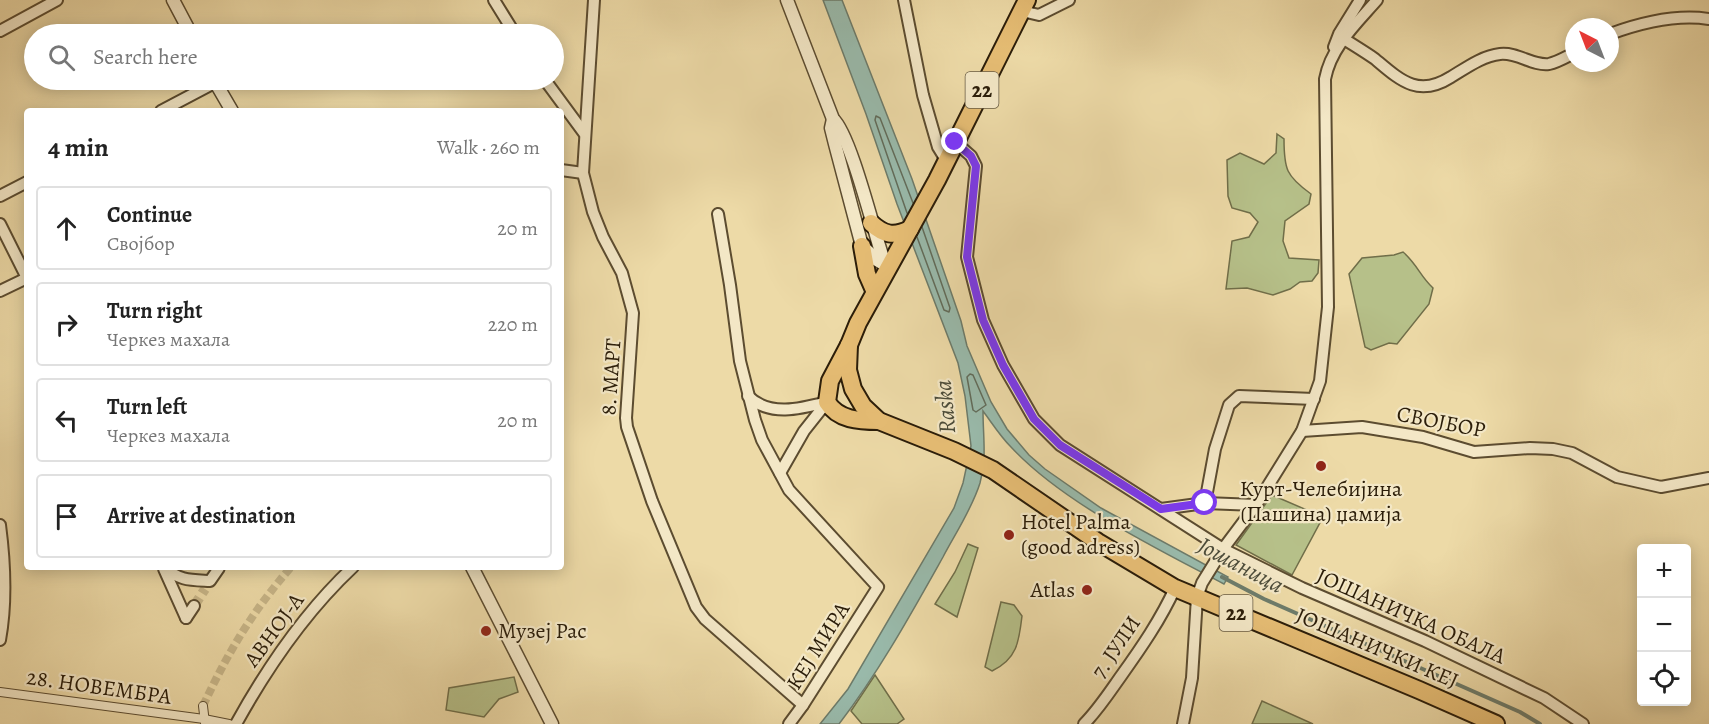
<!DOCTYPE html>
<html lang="en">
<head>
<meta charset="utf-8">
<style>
	:root { --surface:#fff; --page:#f6f6f6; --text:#222; --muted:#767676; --line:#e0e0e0 }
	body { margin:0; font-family:Alegreya,serif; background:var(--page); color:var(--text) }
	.controls { position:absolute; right:18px; bottom:18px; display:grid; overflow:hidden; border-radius:6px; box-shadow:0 3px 15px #0003 }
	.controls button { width:54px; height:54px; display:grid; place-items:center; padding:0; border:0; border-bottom:2px solid var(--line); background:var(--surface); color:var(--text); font:30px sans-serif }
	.compass { position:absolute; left:1565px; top:18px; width:54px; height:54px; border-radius:50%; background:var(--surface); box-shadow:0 3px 15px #0003; rotate:318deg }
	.stop { position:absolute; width:18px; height:18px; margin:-14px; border:4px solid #7c3aed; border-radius:50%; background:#fff }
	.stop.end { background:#7c3aed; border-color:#fff; box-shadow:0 2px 6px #0008 }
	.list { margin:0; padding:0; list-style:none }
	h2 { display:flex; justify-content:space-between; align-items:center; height:78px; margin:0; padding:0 24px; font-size:26px }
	h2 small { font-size:20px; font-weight:400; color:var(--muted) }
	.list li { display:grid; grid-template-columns:39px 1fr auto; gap:18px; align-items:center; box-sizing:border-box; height:84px; margin:0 12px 12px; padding:0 12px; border:2px solid var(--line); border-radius:6px }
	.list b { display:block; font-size:22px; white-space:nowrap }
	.list p { margin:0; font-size:20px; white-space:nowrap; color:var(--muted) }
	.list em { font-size:20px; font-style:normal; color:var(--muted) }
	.icon { flex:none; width:33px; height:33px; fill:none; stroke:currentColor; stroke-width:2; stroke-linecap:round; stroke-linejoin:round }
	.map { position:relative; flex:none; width:1709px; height:724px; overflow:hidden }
	.search { position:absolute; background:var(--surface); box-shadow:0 3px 15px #0003; left:24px; top:24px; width:540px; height:66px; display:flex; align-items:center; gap:15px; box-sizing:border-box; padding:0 21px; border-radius:33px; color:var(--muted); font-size:22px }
	.panel { position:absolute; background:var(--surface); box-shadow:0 3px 15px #0003; left:24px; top:108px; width:540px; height:462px; border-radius:6px }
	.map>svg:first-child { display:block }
</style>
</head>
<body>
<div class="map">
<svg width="1709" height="724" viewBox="0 0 1709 724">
	<rect width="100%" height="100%" fill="#eddaa7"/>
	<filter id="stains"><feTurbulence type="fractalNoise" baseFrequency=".00333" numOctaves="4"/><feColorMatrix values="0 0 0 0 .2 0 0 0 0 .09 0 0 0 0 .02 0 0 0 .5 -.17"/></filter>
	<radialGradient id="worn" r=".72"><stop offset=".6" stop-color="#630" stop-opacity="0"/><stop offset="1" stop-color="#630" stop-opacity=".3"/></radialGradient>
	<g fill="#b6c089" stroke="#706e49" stroke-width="1.5">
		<path d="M1277 134 1284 139C1284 169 1286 176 1311 194L1309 204 1285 221 1283 241 1289 258 1319 260 1318 273 1312 281 1300 282 1290 289 1273 295 1247 288 1226 289 1232 241 1249 237 1258 222 1250 213 1232 208 1228 196 1227 160 1240 153 1264 164 1276 153Z"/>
		<path d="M1403 252C1417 264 1420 276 1433 288L1429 304 1397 344 1389 343 1371 350 1365 347 1349 274 1362 258 1394 255Z"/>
		<path d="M1272 495 1323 517 1292 575 1236 545Z"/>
		<path d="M968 544 978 548 957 617 935 604 955 572Z"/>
		<path d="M1001 602 1014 605 1022 616C1019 642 1017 659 992 671L985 667Z"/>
		<path d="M875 675 904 719 897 724H862L851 711Z"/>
		<path d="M514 677 518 692 499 699 484 717 446 710 449 688Z"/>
		<path d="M1262 701 1313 724H1252Z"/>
	</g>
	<path fill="#99baab" stroke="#6d7b6a" stroke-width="1.5" d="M823 0H842L912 179 961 321 967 346 991 402 1007 429 1029 455 1045 469 1101 508 1228 577 1224 584C1156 548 1063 503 1011 447 1000 436 992 423 983 411 983 437 987 458 980 483 972 509 955 534 943 557 911 614 879 672 839 724H820L848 689 954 508 963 483 971 446 965 396 958 363 897 204 866 114Z"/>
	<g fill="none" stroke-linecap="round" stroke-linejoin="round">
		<g stroke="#626c5a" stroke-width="1.5">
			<path d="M907 213 875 120 876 116 880 118 913 203"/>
			<path d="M917 237 944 310 949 312 950 308 922 227"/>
			<path d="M970 374 973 375 986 405 976 412 973 410 967 377Z"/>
		</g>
		<path stroke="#6d7b6a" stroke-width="4" d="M1222 577 1264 599 1520 712 1540 724"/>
		<path stroke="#c6b487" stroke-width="8" stroke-dasharray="8 4" stroke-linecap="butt" d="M203 706C228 652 252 612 291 567"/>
		<path stroke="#c6b487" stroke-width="10" stroke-dasharray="10 5" stroke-linecap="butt" d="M194 606 205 589"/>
		<defs>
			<g id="pedestrian">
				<path d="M0 692 204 719 229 724"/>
				<path d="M203 706 205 723"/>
			</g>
			<g id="minor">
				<path d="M494 0 515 34"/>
				<path d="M594 0 583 173 593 212 603 237 622 273 633 313 626 418 627 427 652 501 696 607 705 619 803 705"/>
				<path d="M904 0 923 95 938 147 946 160"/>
				<path d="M1022 11 1039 15 1069 0"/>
				<path d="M0 31 57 0"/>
				<path d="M1610 34C1640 23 1677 14 1709 19"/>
				<path d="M1344 39C1355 46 1365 52 1375 59 1400 80 1418 98 1451 77 1466 68 1482 56 1500 54 1518 52 1532 66 1549 64 1558 62 1566 57 1574 53"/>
				<path d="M1334 47 1339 34 1360 0"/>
				<path d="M545 80 584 133"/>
				<path d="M161 111 216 82"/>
				<path d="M955 142 971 156 976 166 967 257 983 320 1003 365 1034 419 1060 445 1223 549 1302 588 1425 641 1544 698 1583 724"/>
				<path d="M561 170 583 173"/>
				<path d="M0 196 27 182"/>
				<path d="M718 214 730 285 740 361 755 420 762 440 789 490 878 587 803 705 789 724"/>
				<path d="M0 224 27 278 0 291"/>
				<path d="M748 396C769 417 800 409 827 402"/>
				<path d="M1302 431 1362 427 1423 437 1474 452 1530 448 1553 449 1572 453 1617 477 1661 487 1709 478"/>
				<path d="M780 473 804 431 827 402"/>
				<path d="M1205 503 1215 449 1229 405 1239 396 1314 399"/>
				<path d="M1161 509 1205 503 1256 505"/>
				<path d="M0 525C5 563 7 602 0 640"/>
				<path d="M164 567C180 581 190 580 210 581L219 568"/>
				<path d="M164 569 186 618"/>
				<path d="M186 618 194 606"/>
				<path d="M236 724C268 666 305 612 353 567"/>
				<path d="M1084 724C1098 710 1109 693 1121 676 1141 648 1161 619 1175 588"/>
				<path d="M1183 724 1192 678 1197 597 1202 583 1223 549 1256 505 1302 431 1320 381 1328 307 1325 79C1331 47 1356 24 1377 0"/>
			</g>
			<g id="tertiary">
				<path d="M173 0 191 34"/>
				<path d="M787 0 833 119C850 134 873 228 882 255L889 267"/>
				<path d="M214 80 232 111"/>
				<path d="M833 119 831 128 835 144 862 246 877 260 887 266"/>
				<path d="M472 567 552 724"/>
			</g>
			<g id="primary">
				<path d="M871 223C884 235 894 237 910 229"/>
				<path d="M862 246 867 274 874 290"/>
				<path d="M849 345 848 370 853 389 863 406 879 421 954 451 993 470 1098 542 1175 588 1419 690 1496 724"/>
				<path d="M879 421C859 421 838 420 827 402L830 381 849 345 858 323 937 180 1027 0"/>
			</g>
		</defs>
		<use href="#pedestrian" stroke="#5c4c30" stroke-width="10"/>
		<use href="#minor" stroke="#5c4c30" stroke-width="14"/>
		<use href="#tertiary" stroke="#5c4c30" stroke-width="15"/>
		<use href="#primary" stroke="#2b1d09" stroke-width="20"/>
		<use href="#pedestrian" stroke="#f3e7c6" stroke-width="8"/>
		<use href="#minor" stroke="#f3e7c6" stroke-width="10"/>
		<use href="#tertiary" stroke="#f3e7c6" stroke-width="12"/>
		<use href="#primary" stroke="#e6bd74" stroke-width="16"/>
	</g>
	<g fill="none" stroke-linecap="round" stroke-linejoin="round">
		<path stroke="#7c3aed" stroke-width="8" d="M955 142 971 156 976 166 967 257 983 320 1003 365 1034 419 1060 445 1161 509 1205 503"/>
	</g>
	<g fill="#8f2418" stroke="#f3e7c6" stroke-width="2">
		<circle cx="1321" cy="466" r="6"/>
		<circle cx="1009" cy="535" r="6"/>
		<circle cx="1087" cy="590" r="6"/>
		<circle cx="486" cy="631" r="6"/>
	</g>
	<g text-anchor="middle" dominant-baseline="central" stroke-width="4.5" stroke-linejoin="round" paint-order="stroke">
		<g fill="#f3e7c6" stroke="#675a42" stroke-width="1.5">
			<rect x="965.5" y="72" width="33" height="36" rx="4.5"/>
			<rect x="1219.5" y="595" width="33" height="36" rx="4.5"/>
		</g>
		<g font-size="21" font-weight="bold" fill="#2b1d09">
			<text x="982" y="90">22</text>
			<text x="1236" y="613">22</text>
		</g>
		<g font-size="22" fill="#2b1d09" stroke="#f3e7c6">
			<text transform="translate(611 377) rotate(-86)">8. МАРТ</text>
			<text transform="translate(1441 422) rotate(11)">СВОЈБОР</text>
			<text transform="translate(1411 616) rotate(24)">ЈОШАНИЧКА ОБАЛА</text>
			<text transform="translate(274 630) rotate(-54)">АВНОЈ-А</text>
			<text transform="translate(818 646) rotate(-58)">КЕЈ МИРА</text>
			<text transform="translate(1116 647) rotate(-56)">7. ЈУЛИ</text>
			<text transform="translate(1377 648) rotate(23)">ЈОШАНИЧКИ КЕЈ</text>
			<text transform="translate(99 687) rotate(8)">28. НОВЕМБРА</text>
		</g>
		<g font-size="22" fill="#2b1d09" stroke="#f3e7c6" text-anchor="start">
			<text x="1321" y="489" text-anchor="middle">Курт-Челебијина<tspan x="1321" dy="25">(Пашина) џамија</tspan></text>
			<text x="1021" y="522">Hotel Palma<tspan x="1021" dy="25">(good adress)</tspan></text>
			<text x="1075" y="590" text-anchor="end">Atlas</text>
			<text x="498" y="631">Музеј Рас</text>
		</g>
		<g font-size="24" font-style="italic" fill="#4c4c3a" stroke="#f3e7c6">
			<text transform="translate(945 407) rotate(-95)">Raska</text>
			<text transform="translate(1241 565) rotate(28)">Јошаница</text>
		</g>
	</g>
	<rect width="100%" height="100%" filter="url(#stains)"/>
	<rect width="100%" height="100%" fill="url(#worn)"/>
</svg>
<div class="controls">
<button>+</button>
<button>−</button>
<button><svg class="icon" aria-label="locate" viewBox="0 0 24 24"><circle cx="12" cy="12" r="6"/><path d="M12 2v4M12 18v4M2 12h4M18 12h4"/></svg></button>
</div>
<svg class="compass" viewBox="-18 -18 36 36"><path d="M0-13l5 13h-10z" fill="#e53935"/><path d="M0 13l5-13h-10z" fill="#767676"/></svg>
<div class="stop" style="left:1205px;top:503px"></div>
<div class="stop end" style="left:955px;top:142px"></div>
<div class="search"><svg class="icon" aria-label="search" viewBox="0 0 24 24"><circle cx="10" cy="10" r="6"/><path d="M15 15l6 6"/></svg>Search here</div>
<section class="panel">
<h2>4 min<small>Walk · 260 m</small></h2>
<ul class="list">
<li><svg class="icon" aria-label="ahead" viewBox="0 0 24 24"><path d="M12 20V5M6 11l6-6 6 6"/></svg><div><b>Continue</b><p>Својбор</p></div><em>20 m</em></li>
<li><svg class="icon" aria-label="right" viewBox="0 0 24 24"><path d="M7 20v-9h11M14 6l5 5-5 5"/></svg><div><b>Turn right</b><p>Черкез махала</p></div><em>220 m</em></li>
<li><svg class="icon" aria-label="left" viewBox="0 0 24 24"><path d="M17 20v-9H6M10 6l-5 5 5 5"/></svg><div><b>Turn left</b><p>Черкез махала</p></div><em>20 m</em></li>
<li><svg class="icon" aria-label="arrive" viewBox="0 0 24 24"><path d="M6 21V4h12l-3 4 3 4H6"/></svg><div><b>Arrive at destination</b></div></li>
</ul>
</section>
</div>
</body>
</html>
